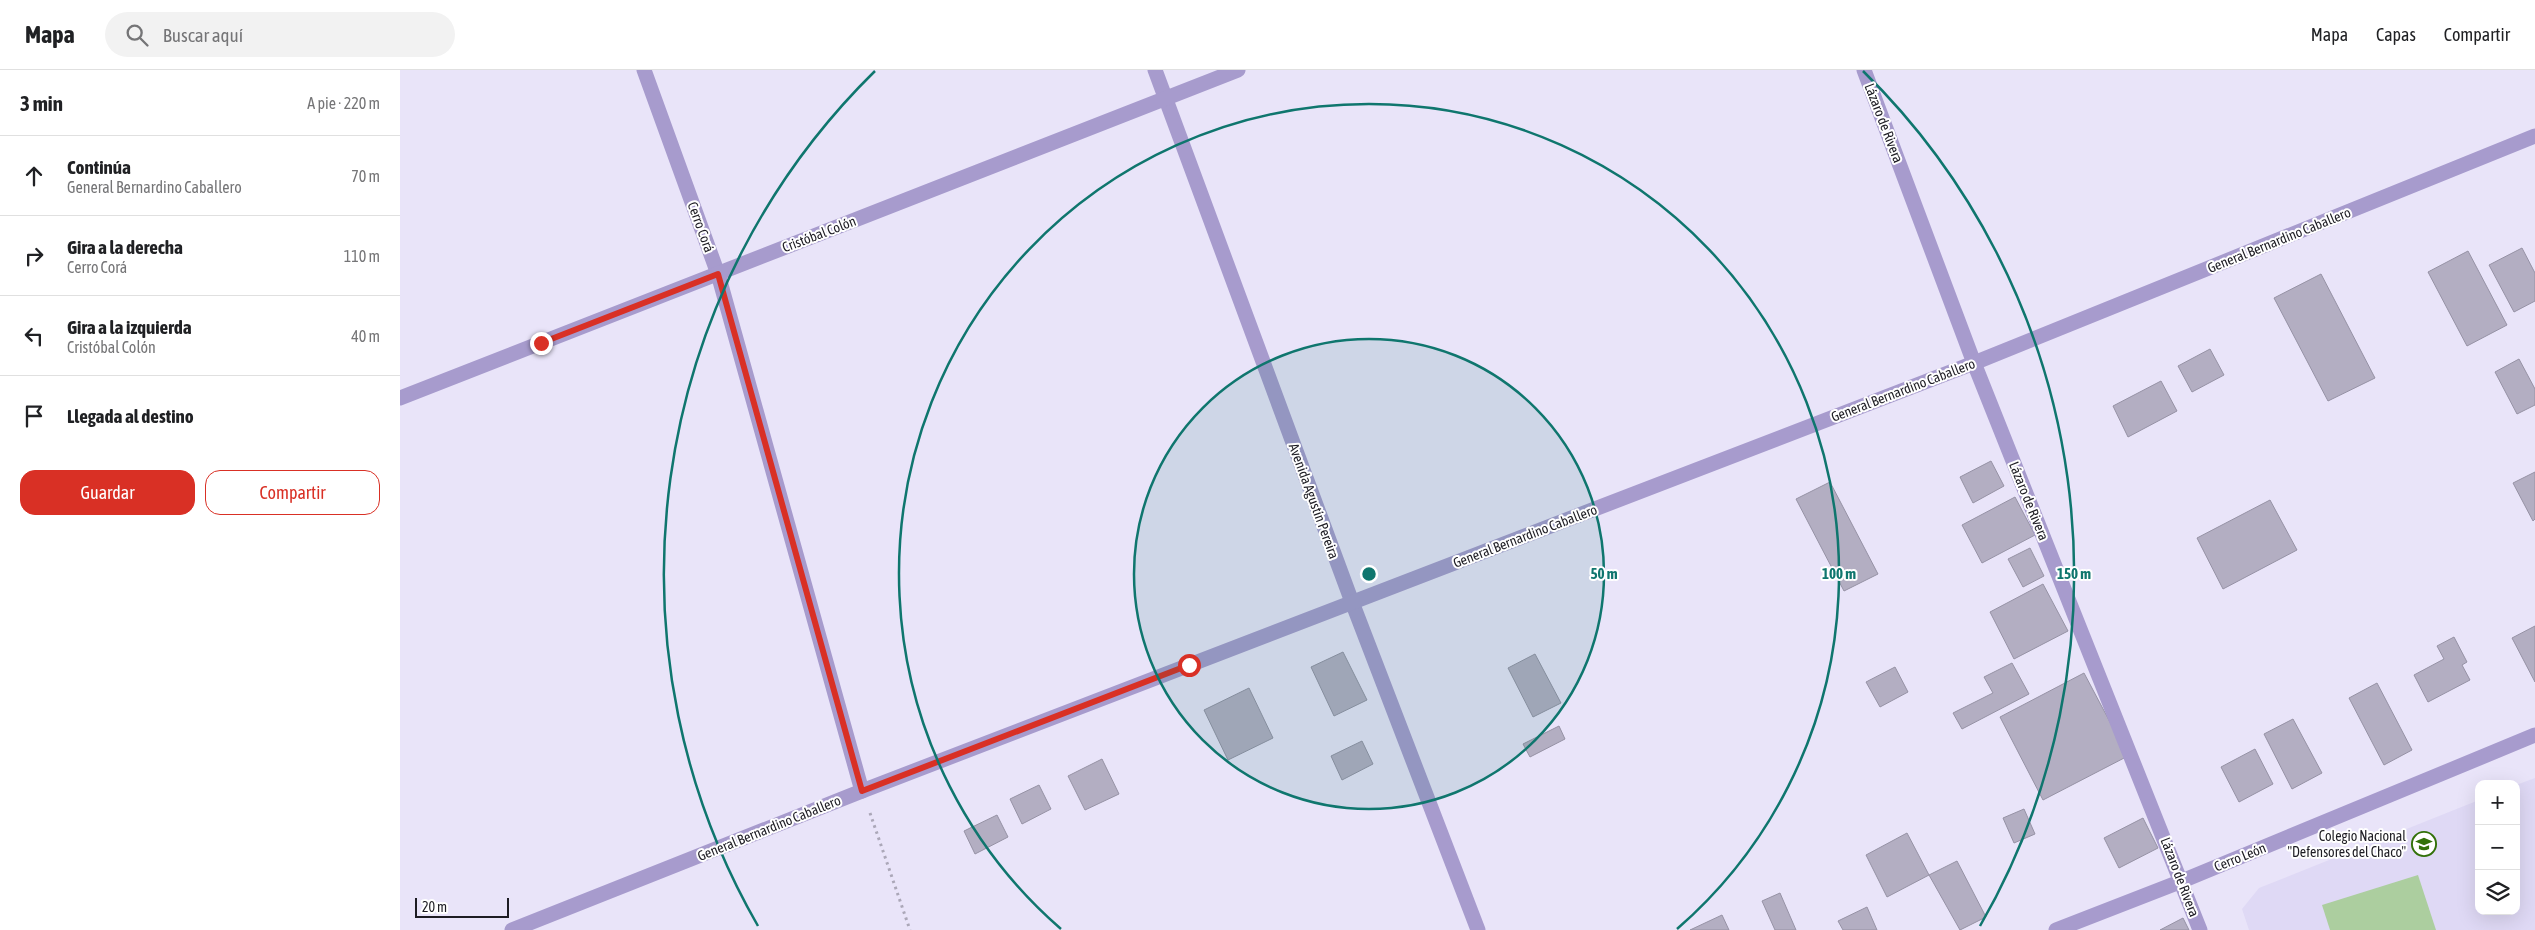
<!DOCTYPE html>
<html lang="es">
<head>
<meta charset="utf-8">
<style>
	:root { --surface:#fff; --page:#f2f2f2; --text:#202124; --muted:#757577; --line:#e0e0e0; --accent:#d93025 }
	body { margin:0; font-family:"Asap Condensed",sans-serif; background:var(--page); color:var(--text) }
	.controls { position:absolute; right:15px; bottom:15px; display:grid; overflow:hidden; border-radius:10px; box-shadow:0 5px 20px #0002 }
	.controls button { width:45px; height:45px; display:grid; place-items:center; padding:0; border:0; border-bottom:1px solid var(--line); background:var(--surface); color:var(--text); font:25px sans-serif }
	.scale { position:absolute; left:15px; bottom:12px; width:94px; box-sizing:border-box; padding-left:5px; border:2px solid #1d1c23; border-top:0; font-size:14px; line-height:18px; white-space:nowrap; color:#1d1c23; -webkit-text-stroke:4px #fff; paint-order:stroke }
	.stop { position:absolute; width:15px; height:15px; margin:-11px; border:4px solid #d93025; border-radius:50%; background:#fff }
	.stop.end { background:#d93025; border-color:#fff; box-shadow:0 1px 5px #0008 }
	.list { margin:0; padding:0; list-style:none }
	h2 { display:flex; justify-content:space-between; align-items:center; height:65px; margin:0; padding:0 20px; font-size:21px }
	h2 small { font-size:16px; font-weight:400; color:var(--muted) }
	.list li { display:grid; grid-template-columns:32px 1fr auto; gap:15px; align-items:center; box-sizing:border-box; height:80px; padding:0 20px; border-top:1px solid var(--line) }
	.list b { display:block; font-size:19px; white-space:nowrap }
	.list p { margin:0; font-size:16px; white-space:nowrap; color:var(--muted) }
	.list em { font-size:16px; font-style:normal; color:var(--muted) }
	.actions { display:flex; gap:10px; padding:15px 20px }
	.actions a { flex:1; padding:11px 0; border:1px solid var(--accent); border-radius:15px; text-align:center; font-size:18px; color:var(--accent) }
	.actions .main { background:var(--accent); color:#fff }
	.icon { flex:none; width:28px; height:28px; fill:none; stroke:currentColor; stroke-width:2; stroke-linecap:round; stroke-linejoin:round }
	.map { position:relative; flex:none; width:2135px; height:860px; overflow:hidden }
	header { display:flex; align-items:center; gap:30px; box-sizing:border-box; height:70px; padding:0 25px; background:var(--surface); border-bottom:1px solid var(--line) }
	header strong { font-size:24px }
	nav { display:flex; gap:28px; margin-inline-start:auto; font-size:18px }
	.search { width:350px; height:45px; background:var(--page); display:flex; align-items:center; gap:12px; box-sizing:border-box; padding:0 18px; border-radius:28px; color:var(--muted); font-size:19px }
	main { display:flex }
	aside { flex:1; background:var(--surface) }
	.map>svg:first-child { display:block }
</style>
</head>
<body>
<header>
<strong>Mapa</strong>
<div class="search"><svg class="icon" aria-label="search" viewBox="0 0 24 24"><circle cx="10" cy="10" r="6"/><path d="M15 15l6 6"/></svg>Buscar aquí</div>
<nav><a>Mapa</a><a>Capas</a><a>Compartir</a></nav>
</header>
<main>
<aside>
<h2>3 min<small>A pie · 220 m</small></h2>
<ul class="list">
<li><svg class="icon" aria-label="ahead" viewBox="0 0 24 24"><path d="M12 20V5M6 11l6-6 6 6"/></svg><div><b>Continúa</b><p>General Bernardino Caballero</p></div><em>70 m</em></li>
<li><svg class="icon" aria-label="right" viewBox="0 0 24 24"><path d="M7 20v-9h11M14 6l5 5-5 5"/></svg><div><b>Gira a la derecha</b><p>Cerro Corá</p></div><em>110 m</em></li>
<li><svg class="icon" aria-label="left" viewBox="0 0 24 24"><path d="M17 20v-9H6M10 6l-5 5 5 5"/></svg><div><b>Gira a la izquierda</b><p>Cristóbal Colón</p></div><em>40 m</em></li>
<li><svg class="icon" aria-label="arrive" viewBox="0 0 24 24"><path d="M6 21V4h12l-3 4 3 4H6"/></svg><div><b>Llegada al destino</b></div></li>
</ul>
<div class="actions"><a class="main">Guardar</a><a>Compartir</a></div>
</aside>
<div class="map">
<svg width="2135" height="860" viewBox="0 0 2135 860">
	<rect width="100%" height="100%" fill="#e9e4f9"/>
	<path fill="#dfd9f5" d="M2135 708V860H1849L1842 839 1859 818 2079 730V841H2116V715Z"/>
	<path fill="#acce9f" d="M2018 805 2036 860H1930L1922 835Z"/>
	<g fill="#b3aec2" stroke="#9692a5">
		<path d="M2122 178 2135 203V231L2114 242 2089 195Z"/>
		<path d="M2068 181 2107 255 2067 276 2028 202Z"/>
		<path d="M1921 204 1975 308 1928 331 1874 228Z"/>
		<path d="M1810 279 1824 305 1792 322 1778 296Z"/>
		<path d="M2119 289 2135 319V335L2117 344 2095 302Z"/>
		<path d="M1761 311 1777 341 1728 367 1713 336Z"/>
		<path d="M1591 391 1604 416 1573 433 1560 407Z"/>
		<path d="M2135 402V449L2133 451 2113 413Z"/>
		<path d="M1430 412 1478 504 1444 521 1396 429Z"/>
		<path d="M1615 427 1635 465 1582 493 1562 455Z"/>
		<path d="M1870 430 1897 480 1823 519 1797 468Z"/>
		<path d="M1630 478 1644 506 1623 517 1608 489Z"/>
		<path d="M1643 514 1668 561 1614 589 1590 542Z"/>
		<path d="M2135 556V612L2112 568Z"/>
		<path d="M2054 567 2067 592 2062 595 2070 610 2028 632 2014 605 2044 589 2037 576Z"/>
		<path d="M943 582 967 630 934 646 911 597Z"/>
		<path d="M1135 584 1161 633 1133 647 1108 598Z"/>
		<path d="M1612 593 1629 624 1562 659 1553 643 1593 623 1584 607Z"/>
		<path d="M1495 597 1508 622 1480 637 1466 612Z"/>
		<path d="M1684 603 1728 686 1643 730 1600 647Z"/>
		<path d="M1977 613 2012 680 1984 695 1949 628Z"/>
		<path d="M849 618 873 668 828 690 804 640Z"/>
		<path d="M1893 649 1922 703 1892 719 1864 664Z"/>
		<path d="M1159 656 1165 669 1130 687 1123 674Z"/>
		<path d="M962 671 973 694 942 710 931 686Z"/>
		<path d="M1855 679 1873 714 1839 732 1821 697Z"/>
		<path d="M702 689 719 724 685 740 668 706Z"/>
		<path d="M639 715 651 739 622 754 610 729Z"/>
		<path d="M1624 739 1635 764 1614 773 1603 748Z"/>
		<path d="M597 745 608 767 575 784 564 761Z"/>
		<path d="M1743 748 1758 778 1719 798 1704 768Z"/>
		<path d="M1507 763 1529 805 1487 827 1466 785Z"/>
		<path d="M1557 791 1586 847 1560 860 1529 805Z"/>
		<path d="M1380 823 1396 860H1375L1362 831Z"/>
		<path d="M1467 837 1477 860H1443L1438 851Z"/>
		<path d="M1322 845 1329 860H1290Z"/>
		<path d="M1783 848 1789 860H1760Z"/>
	</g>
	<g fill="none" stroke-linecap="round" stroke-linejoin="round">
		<path stroke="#aba7b8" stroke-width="3" stroke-dasharray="2.5 4" stroke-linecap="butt" d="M470 743 510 860"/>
		<g stroke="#a79bcd" stroke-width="15">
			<path d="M244 0 318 204 462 721"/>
			<path d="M755 0 952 532 1078 860"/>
			<path d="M1464 0 1574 293 1800 860"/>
			<path d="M0 328 838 0"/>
			<path d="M112 860 462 721 1574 293 2135 66"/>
			<path d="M1656 860 1782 811 2135 665"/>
		</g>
	</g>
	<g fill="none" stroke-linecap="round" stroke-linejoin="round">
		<path stroke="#d93025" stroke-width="6" d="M141 273 318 204 462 721 789 595"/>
	</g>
	<circle cx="969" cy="504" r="235" fill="#0f766e" fill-opacity=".12"/>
	<g fill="none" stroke="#0f766e" stroke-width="2.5">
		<circle cx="969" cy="504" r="235"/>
		<path d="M661 859A470 470 0 1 1 1277 859"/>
		<path d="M358 856A705 705 0 0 1 475 1M1463 1A705 705 0 0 1 1580 856"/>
	</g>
	<defs>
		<symbol id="school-ring" viewBox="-11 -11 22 22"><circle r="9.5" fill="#fff" stroke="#327109" stroke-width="1.5"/><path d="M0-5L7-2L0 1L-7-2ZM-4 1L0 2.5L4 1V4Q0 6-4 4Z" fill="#327109"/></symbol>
	</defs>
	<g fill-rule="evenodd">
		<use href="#school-ring" x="2010" y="760" width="28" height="28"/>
	</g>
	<g text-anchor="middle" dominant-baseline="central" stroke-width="4" stroke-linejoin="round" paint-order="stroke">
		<g font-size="14" fill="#1d1c23" stroke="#fff">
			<text transform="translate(1484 53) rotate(69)">Lázaro de Rivera</text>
			<text transform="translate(301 157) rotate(70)">Cerro Corá</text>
			<text transform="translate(419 164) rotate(-21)">Cristóbal Colón</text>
			<text transform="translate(1879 170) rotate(-22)">General Bernardino Caballero</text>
			<text transform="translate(1503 320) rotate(-21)">General Bernardino Caballero</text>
			<text transform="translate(914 431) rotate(70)">Avenida Agustín Pereira</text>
			<text transform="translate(1629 431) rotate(68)">Lázaro de Rivera</text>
			<text transform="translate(1125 466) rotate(-21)">General Bernardino Caballero</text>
			<text transform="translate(369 758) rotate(-22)">General Bernardino Caballero</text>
			<text transform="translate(1840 787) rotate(-22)">Cerro León</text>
			<text transform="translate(1780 807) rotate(69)">Lázaro de Rivera</text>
		</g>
		<g font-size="14" fill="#1d1c23" stroke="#fff" text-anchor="end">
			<text x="2006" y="766">Colegio Nacional<tspan x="2006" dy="16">"Defensores del Chaco"</tspan></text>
		</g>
	</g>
	<circle cx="969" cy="504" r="8" fill="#0f766e" stroke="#fff" stroke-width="2.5"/>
	<g font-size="15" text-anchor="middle" font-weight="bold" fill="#0f766e" stroke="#fff" stroke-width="4" stroke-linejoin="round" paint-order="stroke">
		<text x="1204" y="509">50 m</text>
		<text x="1439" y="509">100 m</text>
		<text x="1674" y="509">150 m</text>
	</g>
</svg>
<div class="controls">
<button>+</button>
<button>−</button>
<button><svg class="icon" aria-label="layers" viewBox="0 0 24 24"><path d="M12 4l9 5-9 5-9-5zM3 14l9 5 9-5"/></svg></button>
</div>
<div class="scale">20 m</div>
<div class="stop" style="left:789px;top:595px"></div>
<div class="stop end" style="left:141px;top:273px"></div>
</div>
</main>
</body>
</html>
